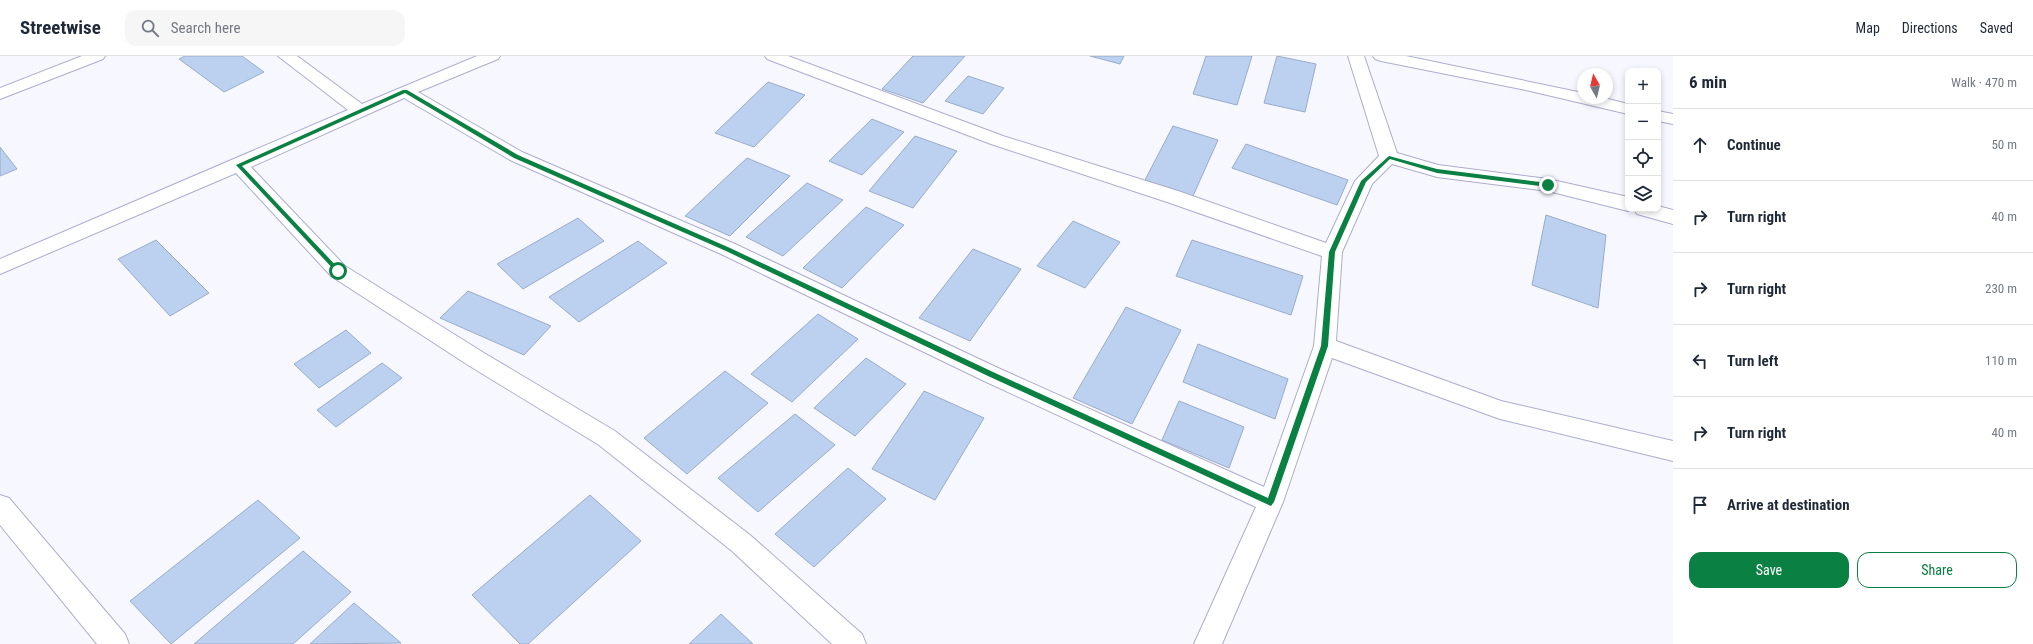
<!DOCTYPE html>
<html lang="en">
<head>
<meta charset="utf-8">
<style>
	:root { --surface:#fff; --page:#f6f6f7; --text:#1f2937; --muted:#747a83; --line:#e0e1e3; --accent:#0b8043 }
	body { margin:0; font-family:"Roboto Condensed",sans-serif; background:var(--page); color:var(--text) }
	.controls { position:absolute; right:12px; top:12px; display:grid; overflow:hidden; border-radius:8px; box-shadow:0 2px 6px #0003 }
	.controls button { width:36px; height:36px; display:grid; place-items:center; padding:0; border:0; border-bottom:1px solid var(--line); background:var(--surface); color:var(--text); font:20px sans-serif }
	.compass { position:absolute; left:1577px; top:12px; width:36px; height:36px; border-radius:50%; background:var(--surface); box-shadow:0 2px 6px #0003; rotate:352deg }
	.stop { position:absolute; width:12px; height:12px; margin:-9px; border:3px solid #0b8043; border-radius:50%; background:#fff }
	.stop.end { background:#0b8043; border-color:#fff; box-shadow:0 1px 4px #0008 }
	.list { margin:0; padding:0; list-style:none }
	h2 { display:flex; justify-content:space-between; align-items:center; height:52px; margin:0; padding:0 16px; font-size:17px }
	h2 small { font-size:13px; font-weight:400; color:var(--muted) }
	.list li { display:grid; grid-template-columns:26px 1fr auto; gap:12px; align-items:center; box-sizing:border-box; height:72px; padding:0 16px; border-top:1px solid var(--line) }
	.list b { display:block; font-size:15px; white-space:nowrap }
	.list em { font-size:13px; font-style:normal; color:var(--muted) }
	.actions { display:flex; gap:8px; padding:12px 16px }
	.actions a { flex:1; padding:9px 0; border:1px solid var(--accent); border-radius:12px; text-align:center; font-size:14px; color:var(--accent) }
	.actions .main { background:var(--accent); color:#fff }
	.icon { flex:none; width:22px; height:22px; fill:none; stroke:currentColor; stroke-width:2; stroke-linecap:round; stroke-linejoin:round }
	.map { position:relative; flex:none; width:1673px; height:588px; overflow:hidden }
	header { display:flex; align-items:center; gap:24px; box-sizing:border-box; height:56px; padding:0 20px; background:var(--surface); border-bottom:1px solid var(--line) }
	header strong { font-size:19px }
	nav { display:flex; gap:22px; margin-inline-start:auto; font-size:14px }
	.search { width:280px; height:36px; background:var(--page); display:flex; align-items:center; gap:10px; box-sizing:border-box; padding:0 14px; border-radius:12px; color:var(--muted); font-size:15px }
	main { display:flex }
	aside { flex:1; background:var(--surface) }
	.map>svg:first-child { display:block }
</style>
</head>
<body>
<header>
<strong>Streetwise</strong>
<div class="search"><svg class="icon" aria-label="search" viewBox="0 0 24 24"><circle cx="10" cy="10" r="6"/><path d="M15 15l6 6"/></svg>Search here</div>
<nav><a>Map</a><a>Directions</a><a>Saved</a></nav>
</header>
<main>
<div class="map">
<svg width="1673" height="588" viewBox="0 0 1673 588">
	<rect width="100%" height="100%" fill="#f7f7ff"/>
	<g fill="#bcd0ef" stroke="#98acca">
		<path d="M185 0H242L264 16 224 36 179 3Z"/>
		<path d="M913 0H965L923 47 882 33Z"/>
		<path d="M1090 0H1124L1120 8Z"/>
		<path d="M1206 0H1252L1237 49 1193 38Z"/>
		<path d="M1277 0 1316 8 1305 56 1264 47Z"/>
		<path d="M968 20 1004 32 983 58 945 45Z"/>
		<path d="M768 26 805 39 754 91 715 77Z"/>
		<path d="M872 63 904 76 862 119 829 105Z"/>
		<path d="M1173 70 1218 84 1193 140 1145 124Z"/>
		<path d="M915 80 957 95 913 152 869 135Z"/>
		<path d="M1246 88 1348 124 1337 149 1232 112Z"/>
		<path d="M0 91 17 113 0 120Z"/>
		<path d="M747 102 790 120 730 180 685 160Z"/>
		<path d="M807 127 843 144 783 200 746 181Z"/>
		<path d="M866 151 904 169 842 232 803 212Z"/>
		<path d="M1546 159 1606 179 1598 252 1532 229Z"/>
		<path d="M578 162 604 185 523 233 497 208Z"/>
		<path d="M1073 165 1120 186 1085 232 1037 210Z"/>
		<path d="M156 184 209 237 170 260 118 203Z"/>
		<path d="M1192 184 1303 220 1291 259 1176 220Z"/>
		<path d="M638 185 667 207 579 266 549 241Z"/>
		<path d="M973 193 1021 213 970 285 919 262Z"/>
		<path d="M468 235 551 270 524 299 440 262Z"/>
		<path d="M1126 251 1181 274 1132 368 1073 342Z"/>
		<path d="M818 258 858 283 792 346 751 318Z"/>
		<path d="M346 274 371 297 319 332 294 308Z"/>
		<path d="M1198 288 1288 323 1275 363 1183 326Z"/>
		<path d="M866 302 906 328 855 380 814 352Z"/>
		<path d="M382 307 402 322 336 371 317 354Z"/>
		<path d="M725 315 768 347 687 418 644 382Z"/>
		<path d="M924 335 984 362 935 444 872 413Z"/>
		<path d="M1179 345 1244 371 1229 412 1162 384Z"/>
		<path d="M795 358 835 389 758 456 718 422Z"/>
		<path d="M848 412 886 443 814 511 775 478Z"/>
		<path d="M590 439 641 485 528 588H520L472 539Z"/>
		<path d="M258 444 300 482 171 588 130 545Z"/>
		<path d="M303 495 351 536 293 588H194Z"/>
		<path d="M354 547 401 587 310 588Z"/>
		<path d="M721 558 753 588H689Z"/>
	</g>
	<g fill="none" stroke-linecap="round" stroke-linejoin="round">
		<defs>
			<g id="minor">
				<path d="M82 0H105L103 3 0 43V32Z"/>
				<path d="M278 0H297L362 48 477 0H500L498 3 418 36 522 96 735 188 998 312 1264 431 1314 290 1322 200 1167 146 991 88 767 3 765 0H788L1003 80 1181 136 1326 187 1355 125 1379 100 1348 0H1364L1397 97 1438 109 1548 123 1628 141V153H1633L1628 155 1548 135 1437 121 1392 108 1372 128 1342 196 1336 285 1501 345 1673 385V405L1500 363 1332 302 1283 446 1222 588H1194L1256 451 982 324 721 198 510 104 404 42 251 111 345 210 484 297 615 375 750 479 862 578 866 588H832L732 495 599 389 468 309 331 220 236 117 0 218V203L348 54Z"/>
				<path d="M1373 0H1406L1583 37V42H1604L1628 48V58L1526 34 1381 5 1375 3Z"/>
				<path d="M1658 55 1673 58V68L1658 65Z"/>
				<path d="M1658 150 1673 154V168L1637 158 1634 153H1658Z"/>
				<path d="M0 439 9 442 125 578 129 588H97L0 469Z"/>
			</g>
		</defs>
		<use href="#minor" stroke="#adaccf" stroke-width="2"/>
		<use href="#minor" fill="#fff" fill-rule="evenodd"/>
	</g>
	<path fill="#0b8043" d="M403 34H407L518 99 730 192 993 316 1268 442 1321 290 1329 196 1361 125 1389 100 1437 113 1548 127 1550 129 1548 131 1437 117 1390 103 1366 126 1335 196 1328 290 1274 446 1271 450 988 320 726 195 514 102 405 37 242 110 341 215 336 216 236 109Z"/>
</svg>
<div class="controls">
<button>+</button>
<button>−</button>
<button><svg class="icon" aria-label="locate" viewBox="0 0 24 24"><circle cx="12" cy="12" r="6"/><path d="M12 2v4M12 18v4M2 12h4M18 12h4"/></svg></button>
<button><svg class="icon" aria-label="layers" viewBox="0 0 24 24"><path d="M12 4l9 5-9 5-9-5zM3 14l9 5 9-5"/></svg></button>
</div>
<svg class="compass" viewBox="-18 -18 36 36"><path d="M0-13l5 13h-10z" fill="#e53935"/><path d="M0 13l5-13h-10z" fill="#747a83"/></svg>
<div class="stop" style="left:338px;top:215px"></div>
<div class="stop end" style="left:1548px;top:129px"></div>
</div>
<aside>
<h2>6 min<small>Walk · 470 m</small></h2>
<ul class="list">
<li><svg class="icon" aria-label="ahead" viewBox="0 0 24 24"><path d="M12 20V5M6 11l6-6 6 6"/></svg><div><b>Continue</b></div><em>50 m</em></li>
<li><svg class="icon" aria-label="right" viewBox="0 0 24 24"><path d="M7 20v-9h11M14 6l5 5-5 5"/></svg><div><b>Turn right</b></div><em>40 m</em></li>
<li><svg class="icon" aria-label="right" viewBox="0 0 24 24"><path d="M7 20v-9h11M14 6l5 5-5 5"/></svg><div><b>Turn right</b></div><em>230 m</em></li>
<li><svg class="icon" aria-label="left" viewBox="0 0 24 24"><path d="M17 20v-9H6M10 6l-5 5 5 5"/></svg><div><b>Turn left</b></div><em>110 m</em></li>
<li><svg class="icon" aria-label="right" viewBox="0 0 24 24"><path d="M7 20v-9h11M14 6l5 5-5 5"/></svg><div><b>Turn right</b></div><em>40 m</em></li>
<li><svg class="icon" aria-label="arrive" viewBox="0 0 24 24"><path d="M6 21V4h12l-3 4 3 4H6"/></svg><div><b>Arrive at destination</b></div></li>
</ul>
<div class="actions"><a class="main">Save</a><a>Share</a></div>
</aside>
</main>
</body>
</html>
